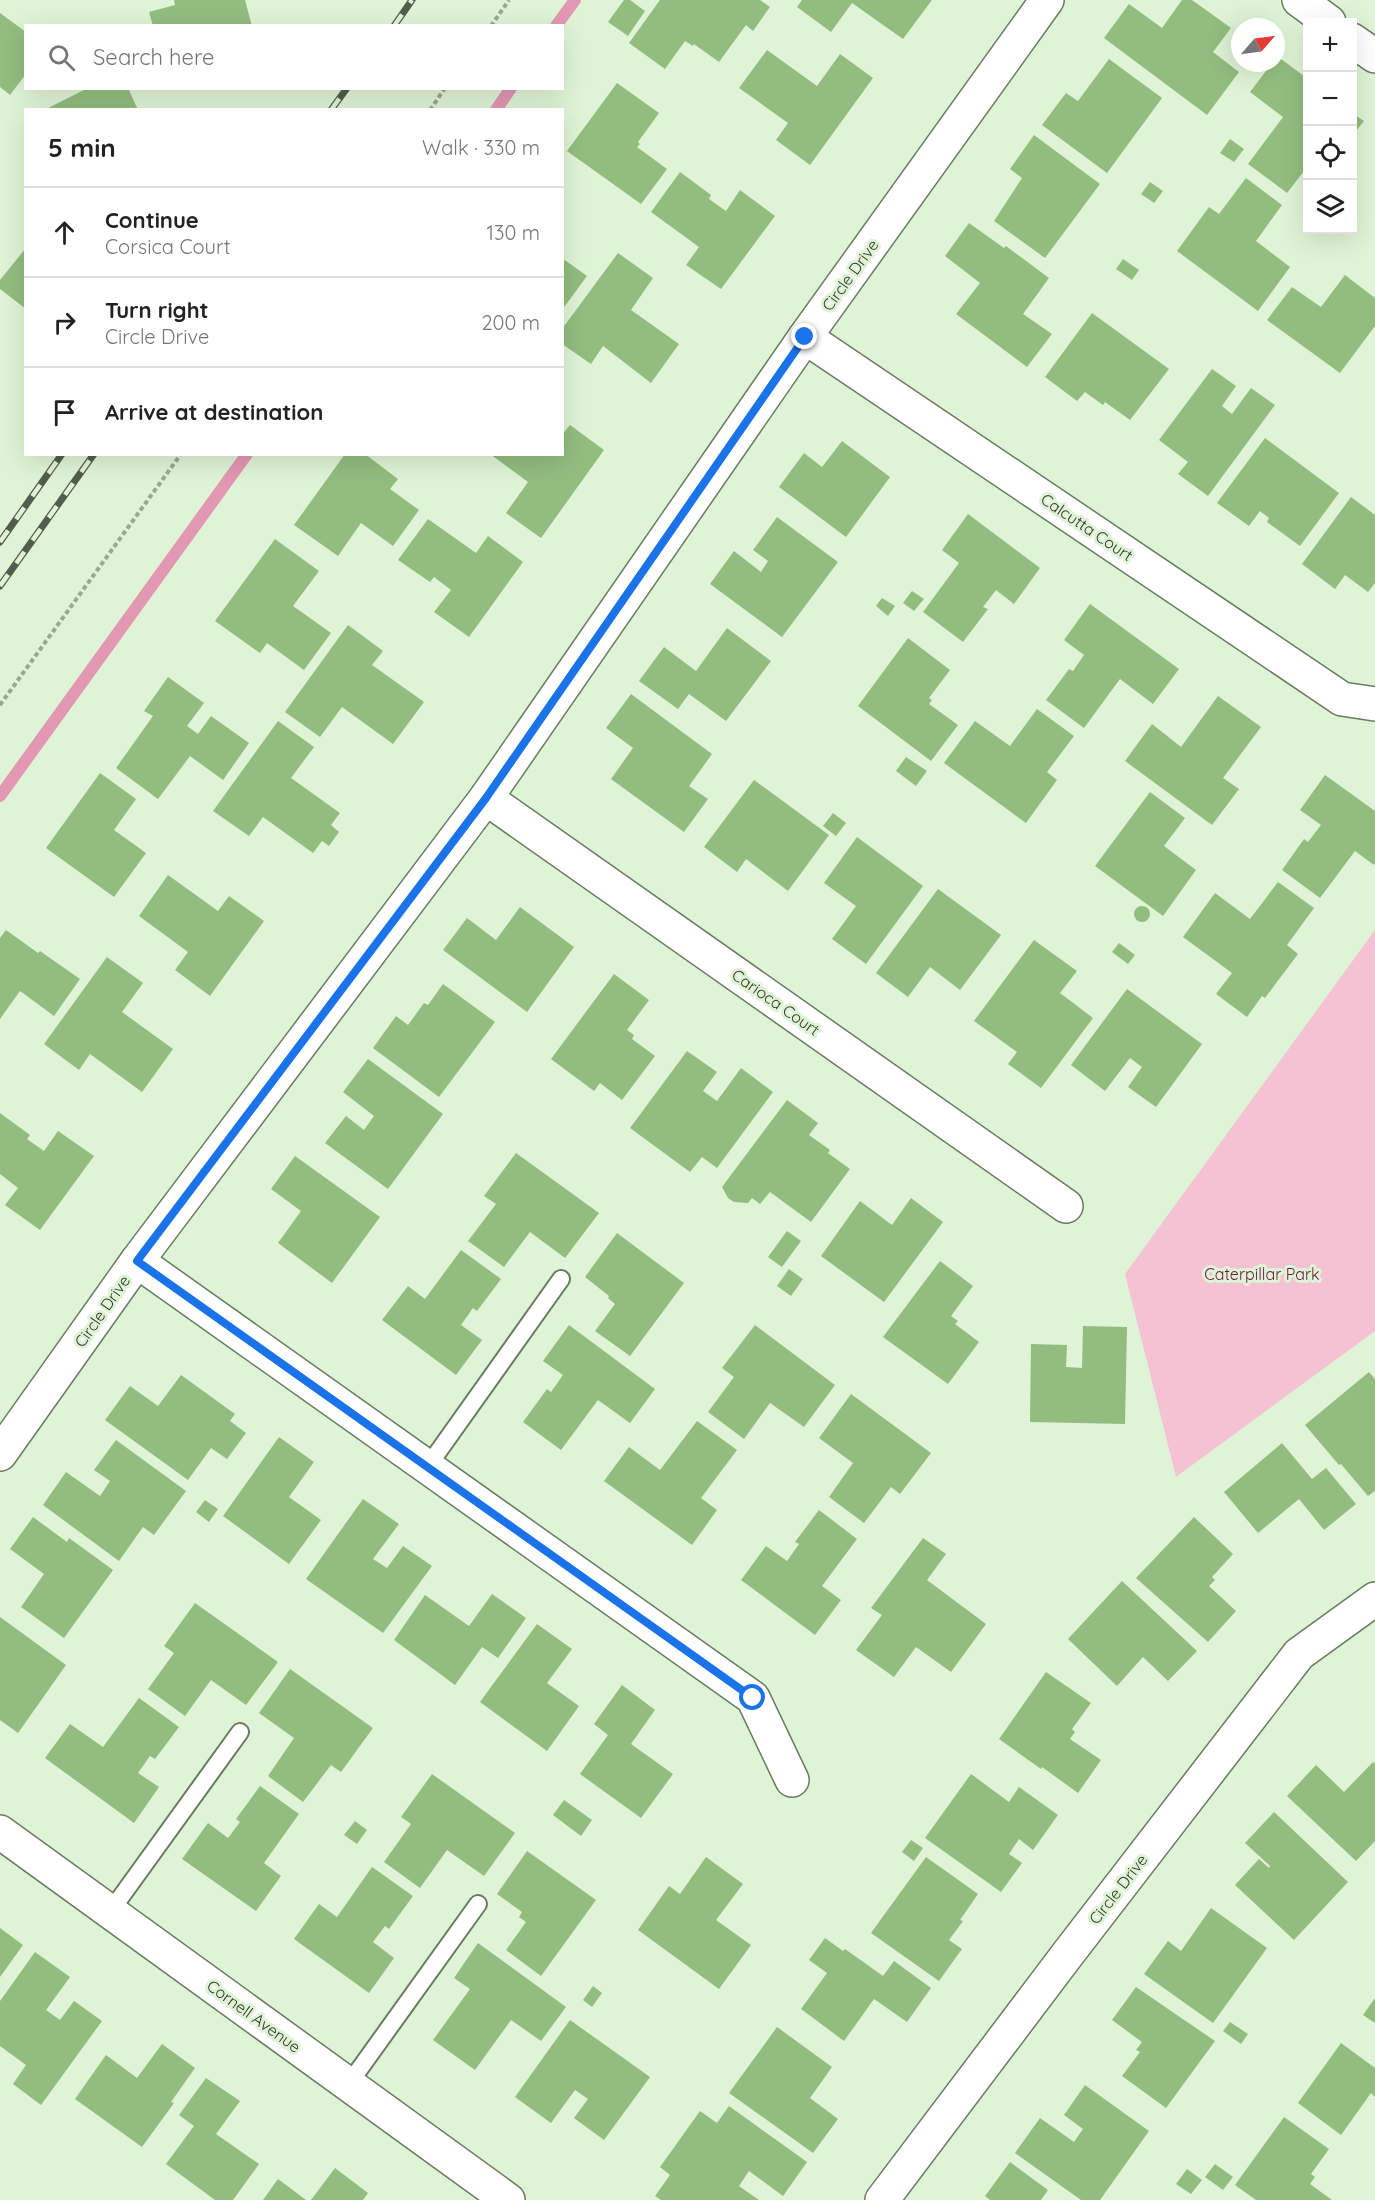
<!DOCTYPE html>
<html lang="en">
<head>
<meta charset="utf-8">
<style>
	:root { --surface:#fff; --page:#f2f2f2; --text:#222; --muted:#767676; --line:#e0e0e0 }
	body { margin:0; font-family:Quicksand,sans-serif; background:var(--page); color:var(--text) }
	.controls { position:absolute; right:18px; top:18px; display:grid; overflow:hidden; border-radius:0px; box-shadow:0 6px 24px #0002 }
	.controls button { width:54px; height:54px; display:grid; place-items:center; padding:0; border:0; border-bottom:2px solid var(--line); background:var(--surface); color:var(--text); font:30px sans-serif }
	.compass { position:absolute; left:1231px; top:18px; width:54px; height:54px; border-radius:50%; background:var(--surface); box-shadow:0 6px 24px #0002; rotate:62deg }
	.stop { position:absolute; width:18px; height:18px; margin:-14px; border:4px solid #1a73e8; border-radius:50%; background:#fff }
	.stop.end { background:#1a73e8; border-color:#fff; box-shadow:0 2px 6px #0008 }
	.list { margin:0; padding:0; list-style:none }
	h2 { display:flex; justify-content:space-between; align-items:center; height:78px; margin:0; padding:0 24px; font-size:26px }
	h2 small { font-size:20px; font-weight:400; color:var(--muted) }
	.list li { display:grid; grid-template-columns:39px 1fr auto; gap:18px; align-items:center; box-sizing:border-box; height:90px; padding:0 24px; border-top:2px solid var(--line) }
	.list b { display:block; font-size:22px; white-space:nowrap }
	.list p { margin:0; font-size:20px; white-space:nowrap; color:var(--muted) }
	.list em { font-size:20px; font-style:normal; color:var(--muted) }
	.icon { flex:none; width:33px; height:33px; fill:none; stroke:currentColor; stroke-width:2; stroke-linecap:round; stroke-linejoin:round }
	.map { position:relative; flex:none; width:1375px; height:2200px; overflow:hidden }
	.search { position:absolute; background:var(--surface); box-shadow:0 6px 24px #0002; left:24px; top:24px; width:540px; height:66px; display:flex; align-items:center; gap:15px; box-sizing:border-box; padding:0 21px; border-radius:0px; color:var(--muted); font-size:22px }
	.panel { position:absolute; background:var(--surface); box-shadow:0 6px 24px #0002; left:24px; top:108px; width:540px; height:348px; border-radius:0px }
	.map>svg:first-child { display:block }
</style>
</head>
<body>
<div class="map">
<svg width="1375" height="2200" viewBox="0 0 1375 2200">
	<rect width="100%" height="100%" fill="#dff4d6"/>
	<path fill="#f4c2d3" d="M1375 930V1331L1176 1477 1125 1274Z"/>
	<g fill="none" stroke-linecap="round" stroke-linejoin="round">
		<g stroke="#e297b2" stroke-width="12">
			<path d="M556 26 575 0"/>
			<path d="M496 110 511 88"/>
			<path d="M0 796 247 454"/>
		</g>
	</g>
	<g fill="#93bd7f">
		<path d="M174 0H245L252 26H153L149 12 175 5Z"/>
		<path d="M624 0H630L645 11 628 36 608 22Z"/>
		<path d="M660 0H760L770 7 753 31 746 25 719 62 694 44 693 46 685 41 665 69 629 43Z"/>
		<path d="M802 0H932L903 39 852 3 831 32 797 7Z"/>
		<path d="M1182 0H1192L1231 28 1213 52 1239 72 1207 115 1104 38 1129 4 1162 28Z"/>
		<path d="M0 13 26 32V74L10 95 0 87Z"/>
		<path d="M767 50 817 86 840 54 873 78 810 165 776 140 788 123 739 88Z"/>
		<path d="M1277 56 1308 79V166L1287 193 1248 164 1283 117 1250 92 1272 63H1276Z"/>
		<path d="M1109 59 1162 98 1107 173 1042 125 1066 93 1078 101Z"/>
		<path d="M617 83 659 113 638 142 640 144 637 147 667 169 641 204 567 151Z"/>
		<path d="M88 88H128L138 110H44Z"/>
		<path d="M1352 113 1364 121 1352 136Z"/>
		<path d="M1034 135 1100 184 1045 258 994 221 1022 178 1010 169Z"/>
		<path d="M1230 139 1244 149 1234 162 1220 153Z"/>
		<path d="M680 172 711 195 709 199 726 211 740 190 775 216 721 289 686 265 699 247 651 212Z"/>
		<path d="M1246 178 1282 205 1256 241 1290 267 1258 311 1177 251 1209 207 1219 214Z"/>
		<path d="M1150 182 1163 191 1154 203 1141 194Z"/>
		<path d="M969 223 1004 248 1006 246 1049 278 1023 314 1052 334 1027 367 956 314 980 283 945 256Z"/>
		<path d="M26 248V309L0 289V280Z"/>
		<path d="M618 253 653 278 631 310 679 344 651 383 603 346 591 364 562 344V329Z"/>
		<path d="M562 258 587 276 562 310Z"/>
		<path d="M1123 259 1139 270 1132 280 1116 269Z"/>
		<path d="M1345 275 1375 298V326L1340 373 1267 320 1292 287 1321 307Z"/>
		<path d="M1092 313 1169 369 1130 420 1105 402 1103 405 1085 392 1077 401 1045 377Z"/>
		<path d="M1212 369 1236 386 1222 406 1232 414 1251 388 1275 405 1208 496 1178 474 1188 462 1159 440Z"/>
		<path d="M570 425 604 450 541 538 506 513 528 482 490 454H562V435Z"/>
		<path d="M1265 438 1339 493 1300 546 1267 522 1269 518 1260 511 1249 526 1217 503Z"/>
		<path d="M842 441 890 477 846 537 779 487 804 453 822 467Z"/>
		<path d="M345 454H365L398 479 390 489 419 510 393 546 361 523 338 556 294 525Z"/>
		<path d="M1351 497 1375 515V583L1368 592 1345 575 1335 589 1302 564Z"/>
		<path d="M968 514 1040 568 1014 604 996 590 983 607 988 609 963 642 923 612 959 563 942 550Z"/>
		<path d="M777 517 838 562 782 637 710 584 734 551 761 572 768 561 753 550Z"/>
		<path d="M428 519 476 553 488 536 523 562 469 637 434 612 451 590 434 577 430 582 398 560Z"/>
		<path d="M275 539 319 571 293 606 331 633 304 670 267 643 260 653 215 621Z"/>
		<path d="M912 591 924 599 914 611 903 603Z"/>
		<path d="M882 598 895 606 888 616 876 606Z"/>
		<path d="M1090 604 1179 669 1153 704 1120 679 1084 728 1046 700 1069 669 1073 671 1084 655 1064 640Z"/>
		<path d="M348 625 383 651 372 665 424 702 393 744 342 707 320 737 285 712Z"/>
		<path d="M727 628 771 661 726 721 689 694 678 709 639 681 664 647 696 671Z"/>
		<path d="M908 638 950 670 929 698 932 700 929 704 958 725 931 761 858 706Z"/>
		<path d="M168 677 204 703 187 726 198 734 211 716 249 743 223 780 190 756 158 799 116 768 153 716 144 711Z"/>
		<path d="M631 694 712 754 689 786 708 799 684 832 611 779 633 748 606 728Z"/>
		<path d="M1218 696 1261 727 1223 778 1239 789 1212 825 1125 761 1152 724 1181 747Z"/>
		<path d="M1037 709 1074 736 1047 772 1057 780 1026 823 944 763 975 721 1010 746Z"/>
		<path d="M278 721 314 747 291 778 340 813 331 825 339 832 329 846 322 841 313 853 263 817 249 836 213 811Z"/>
		<path d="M906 757 927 771 916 786 896 771Z"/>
		<path d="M100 773 136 799 114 830 146 853 114 897 46 848Z"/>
		<path d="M1325 775 1375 811V863L1374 865 1355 851 1320 898 1282 870 1304 839 1308 842 1321 825 1300 810Z"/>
		<path d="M754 780 829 835 788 891 746 859 737 872 704 847Z"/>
		<path d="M1150 792 1185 818 1164 846 1196 870 1163 916 1095 866Z"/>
		<path d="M833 813 846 823 836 836 823 826Z"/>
		<path d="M857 837 923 886 866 964 832 939 856 906 824 883Z"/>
		<path d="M168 875 218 911 229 896 264 921 210 996 175 970 188 952 139 916Z"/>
		<path d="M1278 882 1314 908 1287 945 1298 954 1265 998 1262 996 1247 1017 1216 994 1232 973 1183 937 1215 893 1250 919Z"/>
		<path d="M938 889 1001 935 960 990 930 967 908 997 876 973Z"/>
		<circle cx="1142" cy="914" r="8"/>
		<path d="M520 907 574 947 527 1012 443 950 467 918 496 940Z"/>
		<path d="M6 930 38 953 40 951 80 979 54 1016 20 991 0 1019V938Z"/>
		<path d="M1034 940 1077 971 1060 993 1093 1018 1041 1088 1008 1064 1017 1052 974 1021Z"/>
		<path d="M1119 943 1135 955 1128 964 1112 952Z"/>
		<path d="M107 957 143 983 122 1012 173 1049 142 1092 90 1054 79 1070 44 1044Z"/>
		<path d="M614 974 649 1000 627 1030 634 1035 632 1039 655 1056 622 1100 600 1083 594 1091 551 1059Z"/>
		<path d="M443 984 495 1022 439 1097 373 1048 396 1016 408 1025 424 1003 428 1005Z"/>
		<path d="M1127 989 1202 1044 1156 1107 1128 1087 1142 1067 1130 1058 1105 1091 1071 1065Z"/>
		<path d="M687 1051 717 1072 703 1091 717 1101 741 1068 773 1092 717 1168 702 1157 690 1172 630 1128Z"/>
		<path d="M368 1059 443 1114 388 1189 325 1143 346 1116 364 1130 374 1116 343 1092Z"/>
		<path d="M787 1100 818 1123 809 1135 830 1150 828 1153 850 1169 811 1222 770 1192 760 1204 752 1198 748 1203 734 1202 728 1198 722 1187Z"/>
		<path d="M0 1113 30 1135 27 1139 44 1151 58 1131 94 1156 40 1230 5 1205 18 1188 0 1174Z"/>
		<path d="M516 1153 599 1213 565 1258 530 1232 504 1267 468 1241 496 1204 484 1196Z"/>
		<path d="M295 1156 380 1217 332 1283 278 1243 301 1211 271 1189Z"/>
		<path d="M911 1198 943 1222 884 1302 821 1256 860 1201 892 1225Z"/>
		<path d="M787 1231 801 1241 782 1267 768 1257Z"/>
		<path d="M617 1233 684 1283 630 1356 595 1331 615 1304 608 1298 609 1296 585 1277Z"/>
		<path d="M461 1250 501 1279 477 1311 473 1308 461 1325 482 1340 456 1375 382 1320 408 1286 425 1299Z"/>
		<path d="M940 1261 973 1286 951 1316 958 1321 955 1324 979 1342 948 1384 883 1337Z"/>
		<path d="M789 1269 803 1279 791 1296 777 1286Z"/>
		<path d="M569 1325 655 1389 630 1423 598 1400 561 1450 523 1422 547 1389 551 1392 563 1375 543 1361Z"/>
		<path d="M755 1325 835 1385 804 1427 770 1403 744 1439 708 1412 734 1377 722 1368Z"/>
		<path d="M1083 1326 1127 1327 1125 1424 1030 1422 1031 1344 1067 1345 1066 1367 1082 1368Z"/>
		<path d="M1369 1372 1375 1379V1491L1368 1496 1341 1464 1339 1465 1305 1425Z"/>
		<path d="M181 1375 235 1414 230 1421 246 1433 227 1459 211 1448 188 1480 105 1420 130 1386 158 1406Z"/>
		<path d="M851 1394 931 1453 900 1494 891 1487 864 1523 829 1497 853 1463 819 1438Z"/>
		<path d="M697 1421 737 1450 701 1498 717 1510 692 1545 604 1481 629 1447 660 1470Z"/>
		<path d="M279 1437 314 1462 289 1497 321 1520 289 1564 223 1516Z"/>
		<path d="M116 1440 186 1491 154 1535 143 1527 119 1561 43 1505 66 1472 100 1496 110 1481 94 1470Z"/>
		<path d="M1282 1443 1312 1479 1326 1468 1356 1504 1324 1530 1299 1499 1258 1533 1224 1492Z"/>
		<path d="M363 1499 399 1524 373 1559 387 1568 403 1546 432 1566 383 1633 306 1579Z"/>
		<path d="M205 1500 218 1509 209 1522 196 1512Z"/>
		<path d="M819 1510 857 1539 822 1586 841 1600 815 1635 741 1580 766 1546 787 1561 799 1544 795 1542Z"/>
		<path d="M33 1517 67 1542 69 1538 113 1570 64 1638 21 1607 44 1574 10 1549Z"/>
		<path d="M1194 1517 1233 1554 1212 1577 1215 1580 1209 1586 1236 1611 1208 1642 1136 1578Z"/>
		<path d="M923 1538 946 1554 927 1580 986 1624 951 1672 916 1647 894 1677 856 1650 882 1615 871 1608Z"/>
		<path d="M1122 1581 1197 1651 1168 1681 1143 1657 1117 1686 1068 1639Z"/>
		<path d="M492 1594 526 1618 498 1658 482 1647 455 1685 394 1640 425 1595 469 1626Z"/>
		<path d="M195 1603 278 1662 246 1705 211 1680 185 1716 148 1689 174 1653 164 1646Z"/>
		<path d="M0 1617 66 1665 18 1733 0 1720Z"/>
		<path d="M537 1624 572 1649 547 1683 579 1706 547 1751 480 1702Z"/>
		<path d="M290 1669 373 1728 341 1772 331 1765 303 1802 268 1776 294 1738 259 1713Z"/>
		<path d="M1046 1672 1091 1703 1072 1729 1075 1732 1070 1739 1101 1760 1078 1793 1042 1767 1041 1769 999 1739Z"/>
		<path d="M622 1685 655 1710 631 1744 673 1774 641 1818 580 1774 608 1735 594 1724Z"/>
		<path d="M139 1698 179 1727 155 1759 150 1756 138 1773 159 1787 134 1823 45 1758 70 1724 103 1747Z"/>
		<path d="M1373 1762 1375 1764V1841L1356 1861 1287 1796 1316 1765 1344 1792Z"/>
		<path d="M432 1774 515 1833 484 1876 447 1850 420 1888 384 1862 411 1824 401 1817Z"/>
		<path d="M971 1774 1009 1802 1019 1787 1058 1815 1033 1850 1019 1839 1009 1854 1022 1863 1001 1892 925 1838Z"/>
		<path d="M260 1786 299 1814 264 1863 281 1876 256 1911 182 1859 208 1823 228 1838 240 1822 236 1819Z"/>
		<path d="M564 1800 592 1820 581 1836 553 1815Z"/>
		<path d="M1274 1812 1348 1882 1294 1940 1235 1885 1259 1859 1269 1868 1270 1866 1245 1843Z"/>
		<path d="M355 1821 367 1830 357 1844 344 1835Z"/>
		<path d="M911 1840 923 1848 914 1861 902 1852Z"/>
		<path d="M527 1851 596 1900 541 1976 506 1950 526 1922 519 1917 522 1912 497 1894Z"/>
		<path d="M706 1857 743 1884 716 1920 751 1945 719 1989 638 1930 669 1886 680 1894Z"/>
		<path d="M926 1857 978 1894 960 1920 963 1921 949 1940 962 1949 939 1981 871 1933Z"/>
		<path d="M372 1867 413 1896 389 1929 385 1926 373 1942 394 1958 369 1993 294 1939 319 1904 337 1917Z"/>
		<path d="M1211 1908 1267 1948 1213 2023 1144 1974 1168 1941 1181 1951Z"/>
		<path d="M0 1928 23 1945 0 1977Z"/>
		<path d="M825 1938 843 1951 845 1949 883 1976 894 1961 931 1988 907 2022 874 1999 844 2041 801 2009 827 1973 809 1960Z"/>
		<path d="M478 1943 566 2007 541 2041 511 2020 475 2070 433 2040 470 1989 454 1978Z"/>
		<path d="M35 1952 70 1977 46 2010 60 2020 74 2001 102 2021 41 2105 13 2084 26 2065 0 2046V2001Z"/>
		<path d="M593 1986 602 1993 592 2007 583 2000Z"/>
		<path d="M1136 1987 1215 2041 1166 2108 1122 2076 1140 2052 1136 2050 1142 2042 1112 2020Z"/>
		<path d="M1375 1998V2023L1363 2015Z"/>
		<path d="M570 2020 650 2077 604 2140 574 2118 588 2099 575 2090 551 2123 515 2097Z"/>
		<path d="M1230 2022 1248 2034 1241 2044 1223 2031Z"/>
		<path d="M777 2027 832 2067 810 2098 838 2119 813 2153 729 2093Z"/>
		<path d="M1341 2043 1375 2068V2097L1371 2093 1341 2135 1298 2103Z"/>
		<path d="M162 2044 195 2068 171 2102 174 2103 142 2147 75 2099 106 2055 137 2078Z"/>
		<path d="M206 2078 240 2101 216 2134 259 2164 233 2200H215L166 2164 194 2126 179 2115Z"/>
		<path d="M1085 2085 1149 2131 1100 2200H1081L1015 2153 1040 2118 1074 2142 1083 2129 1064 2115Z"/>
		<path d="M729 2106 807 2162 783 2196 749 2171 739 2186 759 2200H661L655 2196 670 2175 660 2167 700 2111 717 2123Z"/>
		<path d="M1284 2117 1329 2149 1311 2174 1315 2177 1310 2184 1332 2200H1256L1235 2185Z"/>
		<path d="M1010 2162 1048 2190 1041 2200H990L985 2196Z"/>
		<path d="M1215 2164 1233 2177 1223 2190 1205 2177Z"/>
		<path d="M335 2168 368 2193 363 2200H311Z"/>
		<path d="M1187 2169 1202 2180 1191 2194 1176 2184Z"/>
		<path d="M278 2179 306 2200H263Z"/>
	</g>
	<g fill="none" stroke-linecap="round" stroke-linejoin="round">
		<defs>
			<g id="service">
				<path d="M428 1466 561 1279"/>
				<path d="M110 1912 240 1732"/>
				<path d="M348 2085 478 1904"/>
			</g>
			<g id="minor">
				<path d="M1299 0 1329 22"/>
				<path d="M1352 40 1375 56"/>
				<path d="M805 337 1342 699 1375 704"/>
				<path d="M486 798 1066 1206"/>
				<path d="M137 1261 753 1698 792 1780"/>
				<path d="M0 1454 137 1261 486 798 805 337 1047 0"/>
				<path d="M0 1832 508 2200"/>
				<path d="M882 2200 1067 1955 1299 1654 1375 1599"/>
			</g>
		</defs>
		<use href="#service" stroke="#697b60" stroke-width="20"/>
		<use href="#minor" stroke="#697b60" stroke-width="36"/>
		<g stroke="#98a891" stroke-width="4" stroke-dasharray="4.5 3" stroke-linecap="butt">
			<path d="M491 26 509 0"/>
			<path d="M430 110 445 88"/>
			<path d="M0 705 181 454"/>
		</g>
		<use href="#service" stroke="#fff" stroke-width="16"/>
		<use href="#minor" stroke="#fff" stroke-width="33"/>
		<defs>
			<g id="rail">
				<path d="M394 26 412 0"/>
				<path d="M331 110 347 88"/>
				<path d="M0 542 62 454"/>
				<path d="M0 586 94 454"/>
			</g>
		</defs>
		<use href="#rail" stroke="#525d4d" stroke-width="7"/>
		<use href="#rail" stroke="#dff4d6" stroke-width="4.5" stroke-dasharray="14" stroke-linecap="butt"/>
	</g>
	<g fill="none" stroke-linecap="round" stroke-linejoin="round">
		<path stroke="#1a73e8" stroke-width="8" d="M753 1698 137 1261 486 798 805 337"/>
	</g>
	<g text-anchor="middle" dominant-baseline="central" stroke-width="6" stroke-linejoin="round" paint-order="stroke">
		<g font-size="16" fill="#30382c" stroke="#dff4d6">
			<text transform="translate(850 275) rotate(-54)">Circle Drive</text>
			<text transform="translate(1087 527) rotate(34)">Calcutta Court</text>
			<text transform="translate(776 1002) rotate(35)">Carioca Court</text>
			<text transform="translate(102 1311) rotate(-55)">Circle Drive</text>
			<text transform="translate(1118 1889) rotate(-52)">Circle Drive</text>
			<text transform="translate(254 2016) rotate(36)">Cornell Avenue</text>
		</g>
		<g font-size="16" fill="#6d1640" stroke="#dff4d6">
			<text x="1262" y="1274">Caterpillar Park</text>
		</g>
	</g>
</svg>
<div class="controls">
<button>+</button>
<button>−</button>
<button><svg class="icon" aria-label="locate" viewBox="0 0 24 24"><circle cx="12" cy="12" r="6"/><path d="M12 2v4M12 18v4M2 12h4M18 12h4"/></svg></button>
<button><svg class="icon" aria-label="layers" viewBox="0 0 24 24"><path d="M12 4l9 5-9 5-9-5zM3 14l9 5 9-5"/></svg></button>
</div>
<svg class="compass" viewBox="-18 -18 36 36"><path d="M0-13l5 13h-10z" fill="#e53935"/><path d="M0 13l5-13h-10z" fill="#767676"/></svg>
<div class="stop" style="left:753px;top:1698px"></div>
<div class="stop end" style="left:805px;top:337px"></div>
<div class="search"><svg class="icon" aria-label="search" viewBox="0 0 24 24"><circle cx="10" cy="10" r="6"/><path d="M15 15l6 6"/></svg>Search here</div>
<section class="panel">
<h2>5 min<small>Walk · 330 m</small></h2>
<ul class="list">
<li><svg class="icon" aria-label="ahead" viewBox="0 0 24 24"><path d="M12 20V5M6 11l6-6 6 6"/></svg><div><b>Continue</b><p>Corsica Court</p></div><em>130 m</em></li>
<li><svg class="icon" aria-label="right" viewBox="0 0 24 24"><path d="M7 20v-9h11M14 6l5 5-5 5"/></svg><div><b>Turn right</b><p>Circle Drive</p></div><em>200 m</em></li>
<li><svg class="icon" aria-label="arrive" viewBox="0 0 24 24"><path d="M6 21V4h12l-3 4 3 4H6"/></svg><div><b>Arrive at destination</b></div></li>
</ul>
</section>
</div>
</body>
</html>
